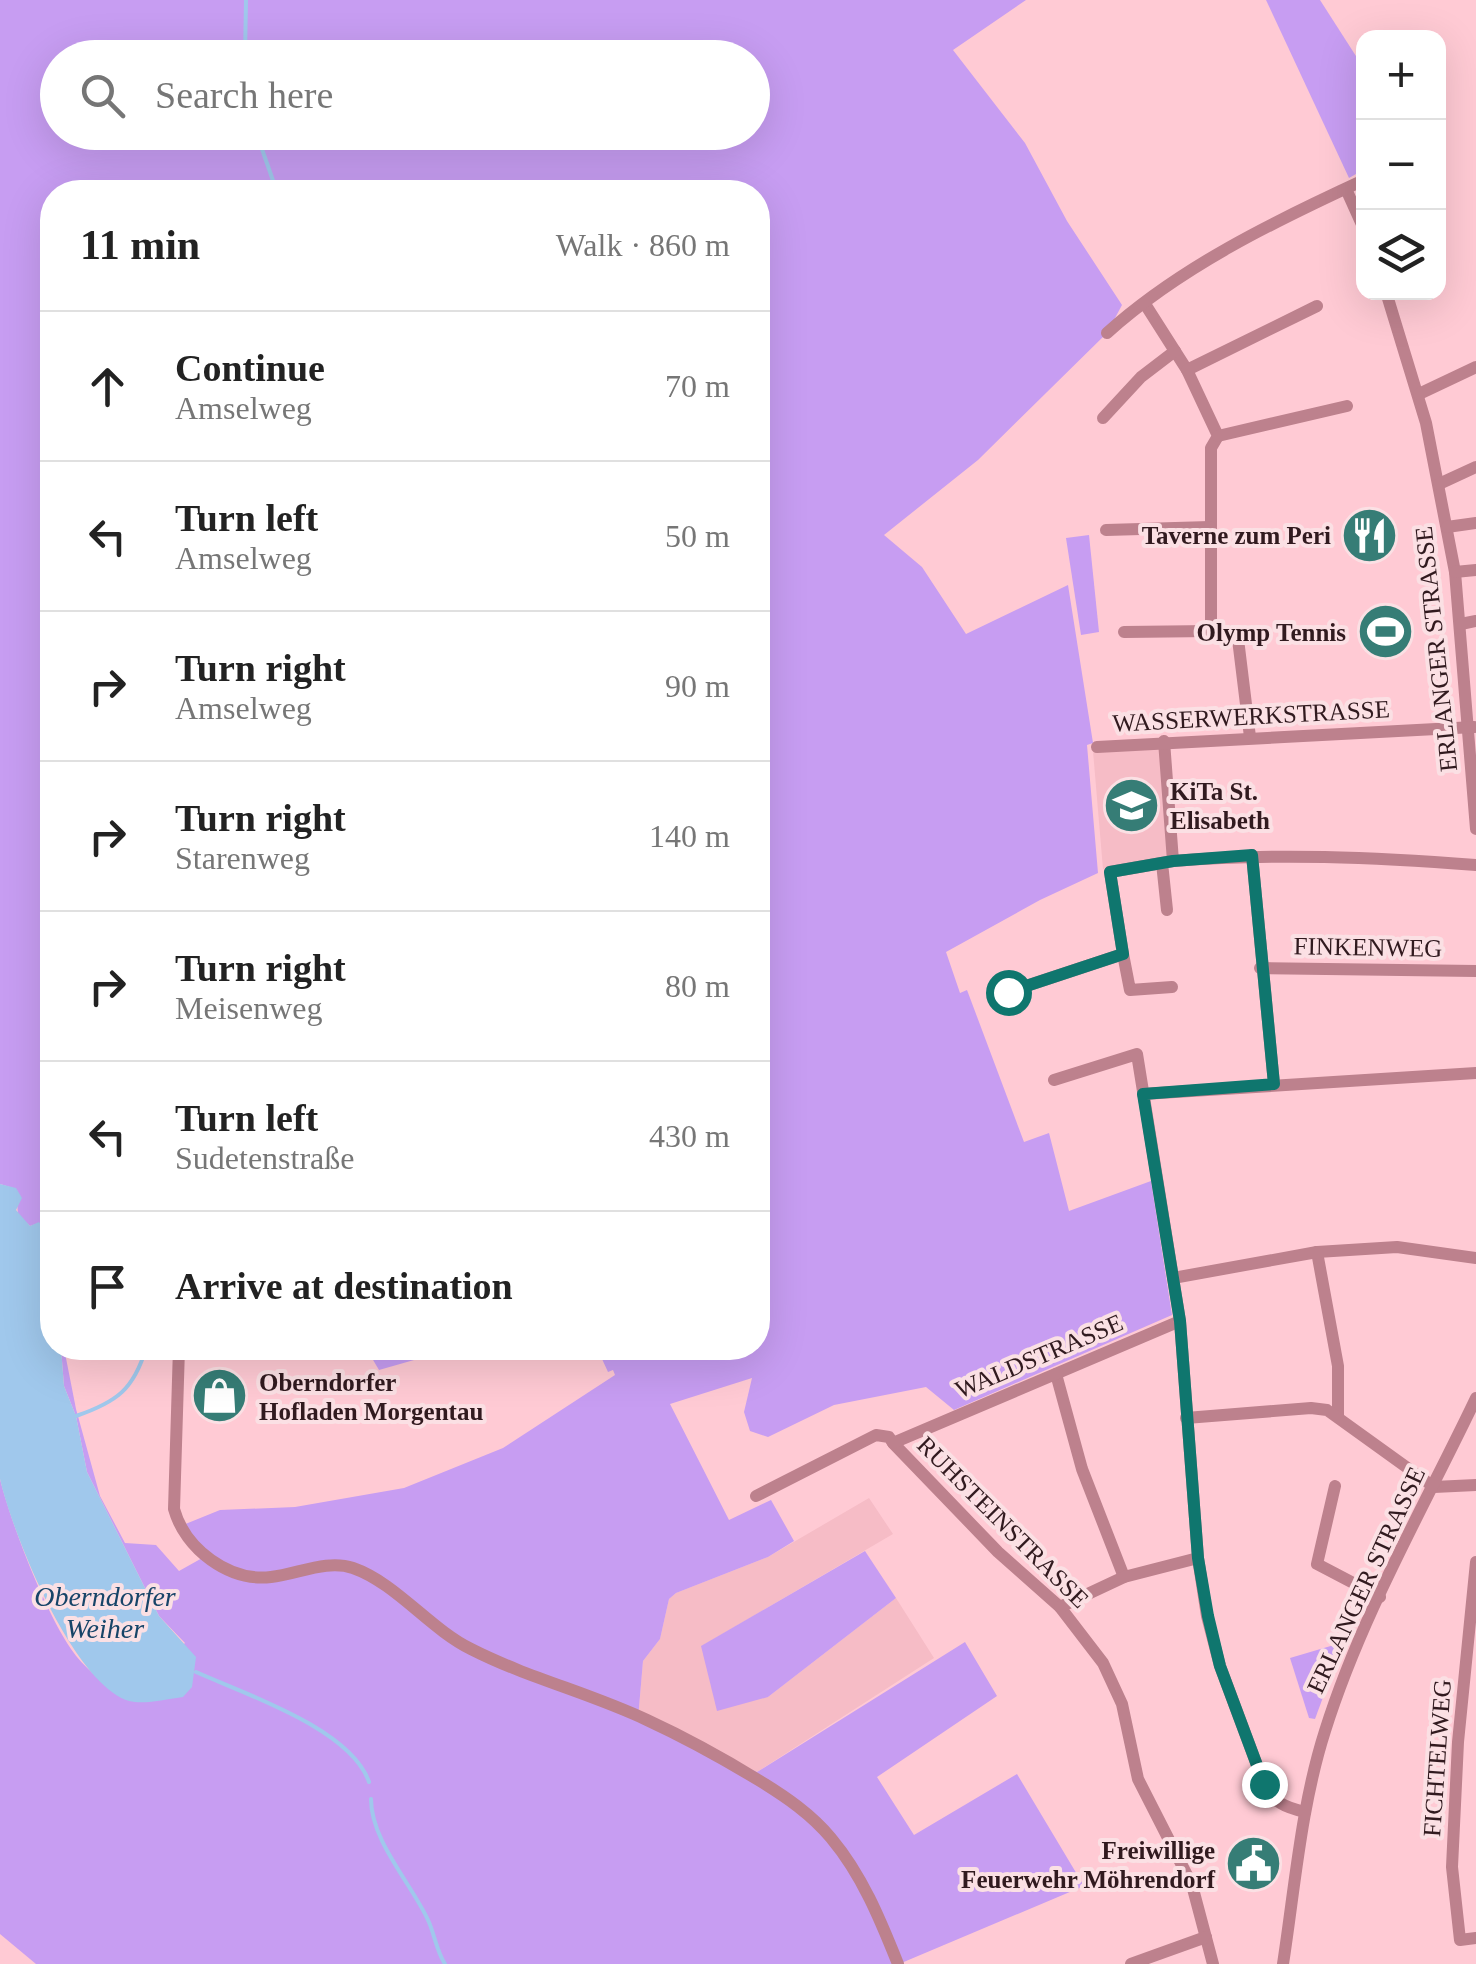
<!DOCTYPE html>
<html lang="en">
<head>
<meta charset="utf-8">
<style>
	:root { --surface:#fff; --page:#f2f2f2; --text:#222; --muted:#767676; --line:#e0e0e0 }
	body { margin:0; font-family:Georgia,serif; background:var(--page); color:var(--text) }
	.controls { position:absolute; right:30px; top:30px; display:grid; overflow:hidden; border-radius:20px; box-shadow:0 10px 40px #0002 }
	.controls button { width:90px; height:90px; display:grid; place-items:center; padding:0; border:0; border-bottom:2px solid var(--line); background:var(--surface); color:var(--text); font:50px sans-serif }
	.stop { position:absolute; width:30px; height:30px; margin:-22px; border:8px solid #0f766e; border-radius:50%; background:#fff }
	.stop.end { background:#0f766e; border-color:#fff; box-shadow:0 2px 10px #0008 }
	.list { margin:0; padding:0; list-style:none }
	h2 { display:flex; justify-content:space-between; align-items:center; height:130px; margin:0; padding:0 40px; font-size:42px }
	h2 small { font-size:32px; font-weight:400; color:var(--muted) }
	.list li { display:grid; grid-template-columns:65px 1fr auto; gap:30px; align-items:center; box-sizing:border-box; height:150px; padding:0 40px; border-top:2px solid var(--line) }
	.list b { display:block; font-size:38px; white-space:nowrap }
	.list p { margin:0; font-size:32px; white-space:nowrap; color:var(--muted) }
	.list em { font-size:32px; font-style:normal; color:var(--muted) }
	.icon { flex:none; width:55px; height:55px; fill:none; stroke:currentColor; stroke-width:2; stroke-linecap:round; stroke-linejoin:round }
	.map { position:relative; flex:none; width:1476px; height:1964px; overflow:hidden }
	.search { position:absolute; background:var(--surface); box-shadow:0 10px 40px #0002; left:40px; top:40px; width:730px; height:110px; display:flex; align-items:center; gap:25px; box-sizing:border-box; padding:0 35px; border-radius:55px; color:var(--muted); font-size:38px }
	.panel { position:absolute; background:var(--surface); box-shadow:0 10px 40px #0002; left:40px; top:180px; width:730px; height:1180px; border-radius:40px }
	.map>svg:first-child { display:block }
</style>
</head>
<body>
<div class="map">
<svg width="1476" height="1964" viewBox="0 0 1476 1964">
	<rect width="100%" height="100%" fill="#ffcad4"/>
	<g fill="#f6bcc6">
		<path d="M1160 746 1169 858 1103 869 1093 751Z"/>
		<path d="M869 1498 893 1534 702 1646 768 1697 896 1598 934 1658 757 1772 638 1720 643 1661 660 1639 669 1599 676 1593 768 1557Z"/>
	</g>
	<g fill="#c79df2" fill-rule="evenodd">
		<path d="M0 0H1026L953 50 1025 143 1067 221 1122 305 1107 333 978 460 884 535 922 567 966 634 1068 585 1093 743 1087 745 1098 873 1040 900 946 952 960 993 967 990 1024 1142 1049 1133 1069 1211 1151 1181 1172 1315 954 1410 926 1387 834 1405 768 1437 750 1431 744 1412 752 1378 670 1404 729 1520 771 1500 794 1541 768 1557 676 1593 669 1599 660 1639 643 1661 638 1719 757 1772 965 1642 997 1696 877 1777 914 1835 1017 1774 1084 1886 899 1964H36L0 1934V1479C12 1526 44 1609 71 1649 84 1668 103 1682 121 1697L185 1643 159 1616 87 1472 76 1416 64 1386 61 1348H64L76 1409 100 1496 125 1543 156 1545 179 1571 204 1557 183 1525 220 1510 295 1507 404 1488 503 1448 615 1375 613 1370 608 1372 597 1348H758V192H52V1244L39 1223 30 1226 18 1215 16 1189 0 1184ZM58 58H752V132H58Z"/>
		<path d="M1266 0H1320L1363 67V170L1349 178Z"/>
		<path d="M1089 535 1099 632 1081 635 1066 538Z"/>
		<path d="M366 1348H456L379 1370Z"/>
		<path d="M865 1551 896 1598 768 1697 717 1711 701 1646Z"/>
		<path d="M1334 1645 1339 1654 1315 1719 1309 1718 1290 1658Z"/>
	</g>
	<path fill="#a0c8ec" d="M0 1184 16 1188 22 1198 16 1210 30 1226 39 1222 52 1244 48 1252 52 1265V1348H61L64 1386 76 1416 87 1472 159 1616 196 1657 192 1687 183 1697C167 1699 144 1705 129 1701 72 1683 12 1532 0 1479Z"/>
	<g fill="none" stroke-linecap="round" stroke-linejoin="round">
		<g stroke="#a0c8ec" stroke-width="4">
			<path d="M245 58 246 0"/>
			<path d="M256 132 277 192"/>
			<path d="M76 1416C117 1402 134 1389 146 1348"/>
			<path d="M196 1672C245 1694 351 1729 369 1782"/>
			<path d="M371 1799C371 1841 411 1883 428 1920 435 1935 436 1950 445 1964"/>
		</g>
		<g stroke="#bd818d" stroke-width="12">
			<path d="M1346 189 1364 229"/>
			<path d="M1386 292 1426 423 1455 572 1476 829"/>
			<path d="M1145 304 1187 370 1218 436 1211 448V631H1237L1250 737"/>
			<path d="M1107 333C1180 267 1275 221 1364 180"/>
			<path d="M1187 370 1317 306"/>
			<path d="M1419 394 1476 367"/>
			<path d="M1103 418 1141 377 1175 351"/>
			<path d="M1218 436 1347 406"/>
			<path d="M1439 484 1476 467"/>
			<path d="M1447 527 1476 523"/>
			<path d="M1106 530 1210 527"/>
			<path d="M1455 572 1476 570"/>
			<path d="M1461 624 1476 621"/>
			<path d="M1124 632 1211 631"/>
			<path d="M1164 741 1173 861C1275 853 1374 857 1476 865"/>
			<path d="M1097 747 1474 727"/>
			<path d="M1252 855 1274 1084"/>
			<path d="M1162 863 1167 910"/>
			<path d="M1123 954 1130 990 1172 987"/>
			<path d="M1260 968 1476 971"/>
			<path d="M1008 992 1123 954 1110 872 1173 861"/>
			<path d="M1054 1080 1137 1054 1180 1321 1198 1558 1207 1616 1220 1666 1264 1784C1275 1803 1284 1807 1305 1812"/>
			<path d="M1143 1094 1476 1073"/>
			<path d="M1317 1252 1338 1366V1416"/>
			<path d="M1173 1278 1317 1252 1397 1247 1476 1258"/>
			<path d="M179 1348 174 1509C185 1549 229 1582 271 1577 298 1574 327 1559 353 1568 396 1583 430 1629 471 1649 528 1678 590 1693 647 1720 686 1738 724 1759 760 1781 786 1797 811 1814 831 1838 862 1875 880 1919 898 1964"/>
			<path d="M1056 1374 1082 1469 1124 1577"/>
			<path d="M1186 1418 1311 1408 1327 1410 1434 1487 1476 1485"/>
			<path d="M893 1443 998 1552 1060 1607 1103 1663 1122 1704 1138 1779 1192 1885 1213 1964"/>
			<path d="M1335 1486 1317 1564 1380 1597"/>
			<path d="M756 1496 876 1435 889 1437 893 1443 1180 1321"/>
			<path d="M1476 1562 1458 1742 1452 1867 1460 1940 1476 1938"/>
			<path d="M1060 1607 1124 1577 1198 1558"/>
			<path d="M1131 1964 1206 1937"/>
			<path d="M1283 1964C1295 1886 1301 1806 1325 1731 1361 1616 1424 1507 1476 1398"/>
		</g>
	</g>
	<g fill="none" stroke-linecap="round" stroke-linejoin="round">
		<path stroke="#0f766e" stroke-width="12" d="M1008 992 1123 954 1110 872 1173 861 1252 855 1274 1084 1143 1094 1180 1321 1198 1558 1208 1616 1220 1666 1264 1784"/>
	</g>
	<defs>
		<symbol id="restaurant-disc" viewBox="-11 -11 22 22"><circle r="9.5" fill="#367d76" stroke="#fbe0e4"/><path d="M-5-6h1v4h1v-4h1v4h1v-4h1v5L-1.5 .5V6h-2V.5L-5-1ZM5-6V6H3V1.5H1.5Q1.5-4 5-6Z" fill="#fff"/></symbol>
		<symbol id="stadium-disc" viewBox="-11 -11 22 22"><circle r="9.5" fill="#367d76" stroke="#fbe0e4"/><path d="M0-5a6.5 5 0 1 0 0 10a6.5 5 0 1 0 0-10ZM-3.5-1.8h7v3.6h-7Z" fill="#fff"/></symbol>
		<symbol id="school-disc" viewBox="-11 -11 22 22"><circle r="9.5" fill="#367d76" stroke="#fbe0e4"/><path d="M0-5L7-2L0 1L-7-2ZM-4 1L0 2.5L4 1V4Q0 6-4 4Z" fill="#fff"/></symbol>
		<symbol id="shop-disc" viewBox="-11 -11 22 22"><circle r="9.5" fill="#367d76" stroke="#fbe0e4"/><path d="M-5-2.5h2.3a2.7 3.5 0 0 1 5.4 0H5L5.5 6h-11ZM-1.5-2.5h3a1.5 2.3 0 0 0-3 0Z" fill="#fff"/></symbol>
		<symbol id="civic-disc" viewBox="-11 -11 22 22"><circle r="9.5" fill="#367d76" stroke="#fbe0e4"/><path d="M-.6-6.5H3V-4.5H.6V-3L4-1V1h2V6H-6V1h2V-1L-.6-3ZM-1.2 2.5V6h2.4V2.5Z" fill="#fff"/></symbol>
	</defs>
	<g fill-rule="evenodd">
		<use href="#restaurant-disc" x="1338" y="504" width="63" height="63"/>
		<use href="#stadium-disc" x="1354" y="600" width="63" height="63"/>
		<use href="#school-disc" x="1100" y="774" width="63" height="63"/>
		<use href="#shop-disc" x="188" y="1364" width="63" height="63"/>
		<use href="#civic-disc" x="1222" y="1832" width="63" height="63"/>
	</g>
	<g text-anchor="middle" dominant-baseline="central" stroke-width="8" stroke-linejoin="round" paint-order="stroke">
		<g font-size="25" font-weight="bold" fill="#311a1f" stroke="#fbe0e4" text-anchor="end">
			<text x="1331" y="535">Taverne zum Peri</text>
			<text x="1346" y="632">Olymp Tennis</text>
			<text x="1170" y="791" text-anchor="start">KiTa St.<tspan x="1170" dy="29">Elisabeth</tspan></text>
			<text x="259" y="1382" text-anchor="start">Oberndorfer<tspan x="259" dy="29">Hofladen Morgentau</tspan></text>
			<text x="1215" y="1850">Freiwillige<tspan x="1215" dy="29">Feuerwehr Möhrendorf</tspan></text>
		</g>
		<g font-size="25" fill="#311a1f" stroke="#fbe0e4">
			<text transform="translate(1436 649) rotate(-96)">ERLANGER STRASSE</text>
			<text transform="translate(1251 716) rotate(-3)">WASSERWERKSTRASSE</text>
			<text transform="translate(1368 947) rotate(1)">FINKENWEG</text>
			<text transform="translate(1039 1356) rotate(-23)">WALDSTRASSE</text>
			<text transform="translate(1003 1522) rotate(45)">RUHSTEINSTRASSE</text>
			<text transform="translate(1366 1580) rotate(-65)">ERLANGER STRASSE</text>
			<text transform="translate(1437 1758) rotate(-86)">FICHTELWEG</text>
		</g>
		<g font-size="28" font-style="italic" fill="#174468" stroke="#fbe0e4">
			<text x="105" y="1596">Oberndorfer<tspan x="105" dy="32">Weiher</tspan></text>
		</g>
	</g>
</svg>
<div class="controls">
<button>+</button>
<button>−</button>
<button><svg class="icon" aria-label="layers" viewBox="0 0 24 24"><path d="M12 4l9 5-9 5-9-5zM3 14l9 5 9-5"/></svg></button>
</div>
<div class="stop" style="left:1008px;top:992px"></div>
<div class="stop end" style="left:1264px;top:1784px"></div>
<div class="search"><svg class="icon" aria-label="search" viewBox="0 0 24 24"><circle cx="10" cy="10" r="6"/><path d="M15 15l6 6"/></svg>Search here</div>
<section class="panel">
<h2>11 min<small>Walk · 860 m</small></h2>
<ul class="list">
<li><svg class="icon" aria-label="ahead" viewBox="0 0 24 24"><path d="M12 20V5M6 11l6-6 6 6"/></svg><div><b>Continue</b><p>Amselweg</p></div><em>70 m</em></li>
<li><svg class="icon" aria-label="left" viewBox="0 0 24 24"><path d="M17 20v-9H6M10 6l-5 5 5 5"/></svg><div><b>Turn left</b><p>Amselweg</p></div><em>50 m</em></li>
<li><svg class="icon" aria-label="right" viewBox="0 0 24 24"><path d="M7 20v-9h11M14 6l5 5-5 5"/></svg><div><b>Turn right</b><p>Amselweg</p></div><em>90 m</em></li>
<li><svg class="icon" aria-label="right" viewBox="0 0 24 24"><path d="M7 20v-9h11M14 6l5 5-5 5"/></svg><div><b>Turn right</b><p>Starenweg</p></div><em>140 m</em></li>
<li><svg class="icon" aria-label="right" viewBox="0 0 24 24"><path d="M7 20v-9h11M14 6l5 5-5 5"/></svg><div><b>Turn right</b><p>Meisenweg</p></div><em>80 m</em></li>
<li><svg class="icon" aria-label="left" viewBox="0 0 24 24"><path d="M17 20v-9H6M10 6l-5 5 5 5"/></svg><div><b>Turn left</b><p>Sudetenstraße</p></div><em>430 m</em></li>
<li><svg class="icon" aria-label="arrive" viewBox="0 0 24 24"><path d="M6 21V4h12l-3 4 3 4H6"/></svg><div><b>Arrive at destination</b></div></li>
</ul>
</section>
</div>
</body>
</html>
